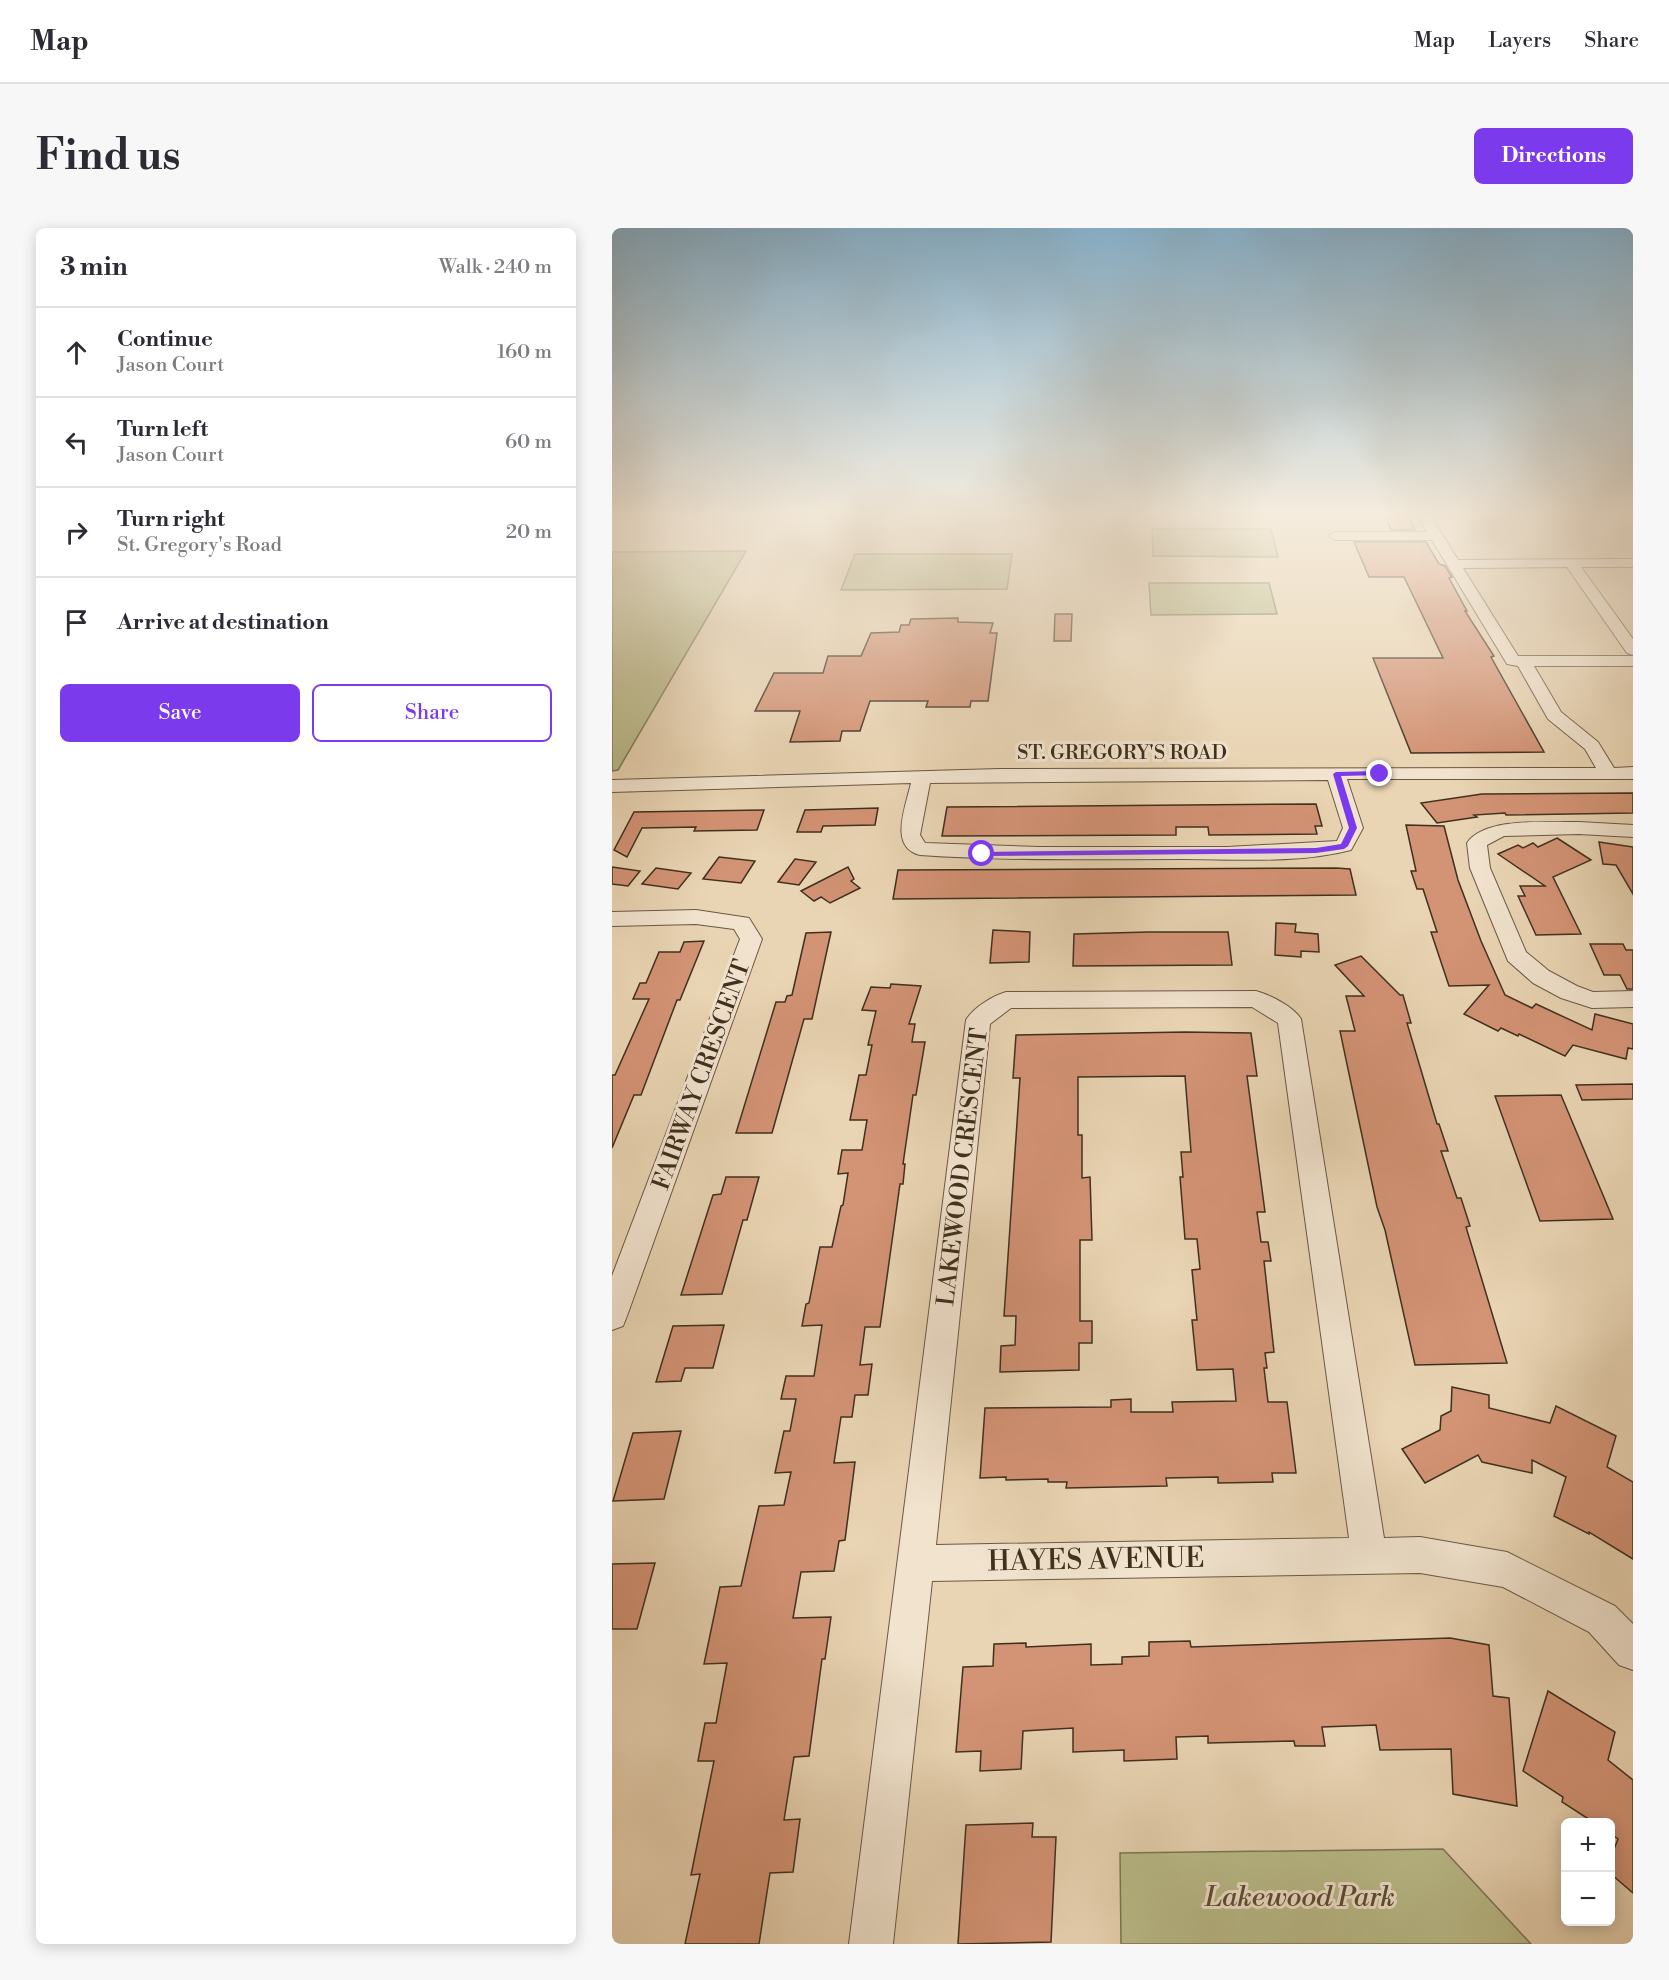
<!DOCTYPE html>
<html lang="en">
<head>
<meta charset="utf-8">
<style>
	:root { --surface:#fff; --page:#f7f7f7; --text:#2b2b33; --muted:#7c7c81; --line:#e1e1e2; --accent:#7c3aed }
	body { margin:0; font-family:"Libre Bodoni",serif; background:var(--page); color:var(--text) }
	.controls { position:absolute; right:18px; bottom:18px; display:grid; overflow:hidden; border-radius:9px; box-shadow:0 3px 15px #0003 }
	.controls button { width:54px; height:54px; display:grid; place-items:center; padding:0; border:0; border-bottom:2px solid var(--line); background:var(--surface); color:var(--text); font:30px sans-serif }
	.stop { position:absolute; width:18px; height:18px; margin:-14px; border:4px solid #7c3aed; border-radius:50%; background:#fff }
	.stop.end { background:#7c3aed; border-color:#fff; box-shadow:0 2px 6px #0008 }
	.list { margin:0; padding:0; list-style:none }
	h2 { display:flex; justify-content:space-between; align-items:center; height:78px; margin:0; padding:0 24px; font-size:26px }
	h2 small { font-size:20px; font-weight:400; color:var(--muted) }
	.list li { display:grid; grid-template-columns:39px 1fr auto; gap:18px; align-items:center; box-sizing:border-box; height:90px; padding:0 24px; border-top:2px solid var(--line) }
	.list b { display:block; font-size:22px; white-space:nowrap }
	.list p { margin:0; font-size:20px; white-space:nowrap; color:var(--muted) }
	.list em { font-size:20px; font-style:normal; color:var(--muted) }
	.actions { display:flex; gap:12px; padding:18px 24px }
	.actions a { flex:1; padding:14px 0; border:2px solid var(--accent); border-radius:9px; text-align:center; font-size:21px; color:var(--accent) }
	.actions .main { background:var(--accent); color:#fff }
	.icon { flex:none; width:33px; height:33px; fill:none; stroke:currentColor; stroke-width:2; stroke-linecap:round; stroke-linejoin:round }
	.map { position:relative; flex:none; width:1021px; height:1716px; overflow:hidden; border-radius:9px }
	header { display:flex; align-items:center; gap:36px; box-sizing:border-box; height:84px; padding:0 30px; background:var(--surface); border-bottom:2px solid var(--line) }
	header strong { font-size:28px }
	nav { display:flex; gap:33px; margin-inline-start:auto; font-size:21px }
	.intro { display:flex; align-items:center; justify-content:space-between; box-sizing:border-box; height:144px; padding:0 36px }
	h1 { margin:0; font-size:42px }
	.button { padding:15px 27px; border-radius:9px; background:var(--accent); color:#fff; font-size:21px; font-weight:700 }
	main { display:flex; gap:36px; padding:0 36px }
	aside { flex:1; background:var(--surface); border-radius:9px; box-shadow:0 3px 15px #0003 }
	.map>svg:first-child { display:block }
</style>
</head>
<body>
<header>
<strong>Map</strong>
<nav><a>Map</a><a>Layers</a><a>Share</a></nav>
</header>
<div class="intro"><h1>Find us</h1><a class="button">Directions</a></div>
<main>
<aside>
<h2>3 min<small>Walk · 240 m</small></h2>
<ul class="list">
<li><svg class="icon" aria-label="ahead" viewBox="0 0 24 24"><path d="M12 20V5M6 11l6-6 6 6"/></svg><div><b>Continue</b><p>Jason Court</p></div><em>160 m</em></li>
<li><svg class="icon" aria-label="left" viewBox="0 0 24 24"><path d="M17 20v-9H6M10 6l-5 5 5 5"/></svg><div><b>Turn left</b><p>Jason Court</p></div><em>60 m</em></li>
<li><svg class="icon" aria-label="right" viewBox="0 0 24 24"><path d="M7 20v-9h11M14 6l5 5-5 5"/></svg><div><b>Turn right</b><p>St. Gregory's Road</p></div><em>20 m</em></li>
<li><svg class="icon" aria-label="arrive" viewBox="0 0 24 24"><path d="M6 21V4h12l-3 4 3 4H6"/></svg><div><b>Arrive at destination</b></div></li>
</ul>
<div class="actions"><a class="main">Save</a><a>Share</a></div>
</aside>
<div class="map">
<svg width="1021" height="1716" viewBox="0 0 1021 1716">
	<rect width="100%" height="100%" fill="#e9d4b3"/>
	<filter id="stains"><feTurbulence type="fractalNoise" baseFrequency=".00333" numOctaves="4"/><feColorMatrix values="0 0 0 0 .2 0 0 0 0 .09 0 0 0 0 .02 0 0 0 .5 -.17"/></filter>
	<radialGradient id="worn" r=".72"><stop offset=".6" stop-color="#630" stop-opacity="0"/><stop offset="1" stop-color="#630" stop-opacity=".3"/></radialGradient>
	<g fill="#babc8a" stroke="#7c7654" stroke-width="1.5">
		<path d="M540 301H659L666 329 541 328Z"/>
		<path d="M134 323 6 542 0 543V324Z"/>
		<path d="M243 326H400L395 361 229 362Z"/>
		<path d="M537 355H657L665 386 539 387Z"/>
		<path d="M831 1621 919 1716H509L508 1625Z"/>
	</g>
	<g fill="#d39375" stroke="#3f301e" stroke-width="1.5">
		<path d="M773 288H797L803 302H779Z"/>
		<path d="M742 314H814L827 336 833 338 840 349 837 350 855 383H853L882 428 879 429 932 524 799 525 761 430H831L792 349H757Z"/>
		<path d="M443 386H460L459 413H442Z"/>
		<path d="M346 390V394L381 395 378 405H385L376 473H359L358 479H314L316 473H258L248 503H230L228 513 178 514 188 483H143L162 445H211L216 428H249L259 405 287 404 289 397H297L299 391Z"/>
		<path d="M1021 565V585L894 587 893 585 862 587 865 589 825 595 809 575 870 566Z"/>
		<path d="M704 576 710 598H703L705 606 597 607 596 599H564V607L330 608 335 579Z"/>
		<path d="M266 580 263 597 211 598 209 604H185L193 582Z"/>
		<path d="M152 582 145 602 82 603 84 599 30 600 15 629 2 622 22 584Z"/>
		<path d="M794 597 832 598 846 652 869 713 893 767 920 780 924 776 980 802 983 786 1021 796V821L1016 820 1014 831 961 817 953 828 907 806 906 808 889 800 886 803 852 786 877 757 837 758 819 704H825L811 661H805L799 643H804Z"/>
		<path d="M945 610 979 632 941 649 969 706 924 707 906 668H913L908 658H933L886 626 906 617 911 620 921 615 926 619Z"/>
		<path d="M987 614 1021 619V666L1004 637 991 636Z"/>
		<path d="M107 629 143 633 129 655 91 651Z"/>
		<path d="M183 631 204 634 187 657 166 654Z"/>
		<path d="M0 639 28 643 16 658 0 656Z"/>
		<path d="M236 639 242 651 239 653 248 660 218 675 209 669 202 673 189 663Z"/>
		<path d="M44 640 79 645 66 661 30 656Z"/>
		<path d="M724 640 738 641 744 667 281 671 286 642Z"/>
		<path d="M664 695 684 696 683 704 706 706 707 724 689 723V729L663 727Z"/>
		<path d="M381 702 418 704 417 734 378 735Z"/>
		<path d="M219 704 200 791H192L160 905H124L164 774H173L175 768 180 767 194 705Z"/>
		<path d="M536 704H616L620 737 461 738 462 706Z"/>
		<path d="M92 713 68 772H65L29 867H22L0 920V847H3L37 771H21L28 755H34L47 724H68L72 714Z"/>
		<path d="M978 716H1011L1014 722H1021V761H1015L1008 747H992Z"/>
		<path d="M749 728 788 767H791L799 795H795L825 896H827L836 923H829L845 970H849L858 998 854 999 895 1135 803 1137 773 1002 765 979 728 803H743L734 768H752L723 737Z"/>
		<path d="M279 756 309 758 297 796H303L300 814H313L304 867H301L291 936H293L291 956H288L268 1099H253L248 1137 260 1136 256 1167H243L240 1189H229L222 1235 243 1234 233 1312 227 1313 222 1343 189 1344 181 1390 219 1389 213 1431H210L197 1528 182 1529 172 1592 188 1591 181 1644 158 1645 147 1716H73L88 1646 79 1647 102 1533H86L93 1495H104L115 1435 92 1436 108 1359 129 1358 147 1278 172 1277 179 1244 163 1245 172 1203H178L184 1171H169L174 1148H202L210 1097 190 1098 194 1076 197 1075 208 1019H220L229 978 231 977 236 945 226 946 230 922H250L255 892H238L247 847H254L260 817H256L264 783 250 782 259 759 278 760Z"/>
		<path d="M573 804 639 805 645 848H635L653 984H645L649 1014H656L659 1033H652L662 1124 653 1125 655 1140H652L656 1174H675L684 1245H660L661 1254 606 1255V1249L554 1250 555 1258 454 1260 455 1254H436V1251L394 1252V1249L368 1250 373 1180 499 1179V1172L519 1171V1184H561L560 1174 624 1173 621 1141 585 1142 580 1092H585L580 1042 588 1041 585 1011H573L568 949H571L569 924H579L573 848 466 849V907H470V950L478 949 480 1012H468V1093H480V1115H467V1142L388 1144 389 1118 403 1117 404 1088H392L408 850H401L404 807Z"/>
		<path d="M1021 856V871L970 872 964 857Z"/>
		<path d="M949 867 1001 991 928 993 883 868Z"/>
		<path d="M114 949H147L135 992H131L110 1066 69 1067 101 967 109 966Z"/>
		<path d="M112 1097 101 1140H73L69 1153 44 1154 61 1098Z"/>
		<path d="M840 1159 877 1167V1180L938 1195 944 1178 1004 1208 995 1239 1021 1254V1331L977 1304V1306L942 1288 954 1249 920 1232V1245L870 1234 866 1227 813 1255 790 1221 828 1202 829 1188 839 1183Z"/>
		<path d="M69 1203 52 1271 1 1273 21 1205Z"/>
		<path d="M43 1335 25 1401H0V1336Z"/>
		<path d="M838 1410 877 1417 881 1468 897 1470 905 1578 841 1566 839 1521 768 1522 764 1497 710 1499 713 1518H683L682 1513 596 1515V1508L564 1509 565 1531 512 1533V1522L461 1524V1500L411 1503 409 1541 368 1543 369 1523 344 1524 351 1439 381 1438 382 1416 414 1415V1419L479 1416V1437L510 1436V1429L537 1428V1414L578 1413 579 1419Z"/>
		<path d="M936 1463 1003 1504 996 1532 1021 1552V1665L999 1646V1629L1006 1611 999 1606V1594H981L950 1574 951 1569 911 1543Z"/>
		<path d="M421 1595 420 1609H444L439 1714 346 1716 354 1597Z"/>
	</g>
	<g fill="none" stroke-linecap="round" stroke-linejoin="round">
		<defs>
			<g id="minor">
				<path d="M806 288H819L846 332 1021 331V339H969L1021 411V427L1015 425 955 339 851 340 906 428H1021V438H922L949 484 986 514 1002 540 1021 539V551H735L751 600 739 622C685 636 625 631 570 631 482 631 395 633 308 627 276 619 294 578 299 555L0 564V552L387 541 984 540 973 521 936 491 906 438 895 436 820 312H723L716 308 723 304H815ZM716 552 731 600 725 613 615 619H427L313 615 308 607 318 555Z"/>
				<path d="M967 594 1021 597V609L967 606 892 608 875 617 878 640 914 724 937 743 965 758 981 764 1021 763V779L980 780 949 770 921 755 896 733 858 640 855 615C874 588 937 595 967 594Z"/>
				<path d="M84 682 137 690 150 711 15 1088 11 1098 0 1102V1048L128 711 122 701 84 696 0 698V684Z"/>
				<path d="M644 763C658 767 681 778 689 791L772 1310 808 1309 895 1324 1003 1378 1021 1396V1442L1007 1437 977 1404 891 1359 808 1345 320 1353 281 1716H237L354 792C361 780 380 768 394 764ZM640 779 666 795 737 1310 324 1317 378 796 399 780Z"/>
			</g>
		</defs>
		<use href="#minor" stroke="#6a5943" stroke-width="2"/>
		<use href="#minor" fill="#f1e3ce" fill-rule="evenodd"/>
	</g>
	<linearGradient id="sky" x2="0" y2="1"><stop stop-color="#88b5d2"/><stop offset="0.54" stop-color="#f5ecdd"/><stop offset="1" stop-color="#f5ecdd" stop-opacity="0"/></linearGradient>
	<rect width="1021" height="529" fill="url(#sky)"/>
	<path fill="#7c3aed" d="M768 543 771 547 729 548 745 600 736 618 732 621 704 625 370 628 366 626 370 624 704 620 729 616 737 600 721 546 724 544Z"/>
	<g text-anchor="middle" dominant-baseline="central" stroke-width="6" stroke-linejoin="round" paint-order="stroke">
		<g font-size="20" fill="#3f301e" stroke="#f1e3ce">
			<text x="510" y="525">ST. GREGORY'S ROAD</text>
		</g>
		<g font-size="24" fill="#3f301e" stroke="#f1e3ce">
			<text transform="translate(90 847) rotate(-70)">FAIRWAY CRESCENT</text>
			<text transform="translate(351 939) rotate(-83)">LAKEWOOD CRESCENT</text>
		</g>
		<g font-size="28" fill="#3f301e" stroke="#f1e3ce">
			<text transform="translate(484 1332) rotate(-1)">HAYES AVENUE</text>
		</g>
		<g font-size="28" font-style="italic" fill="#584c34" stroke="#f1e3ce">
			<text x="688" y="1669">Lakewood Park</text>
		</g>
	</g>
	<rect width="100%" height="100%" filter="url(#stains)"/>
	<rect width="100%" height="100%" fill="url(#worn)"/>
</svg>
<div class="controls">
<button>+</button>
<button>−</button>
</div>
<div class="stop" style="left:370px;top:626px"></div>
<div class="stop end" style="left:768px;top:546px"></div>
</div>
</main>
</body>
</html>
